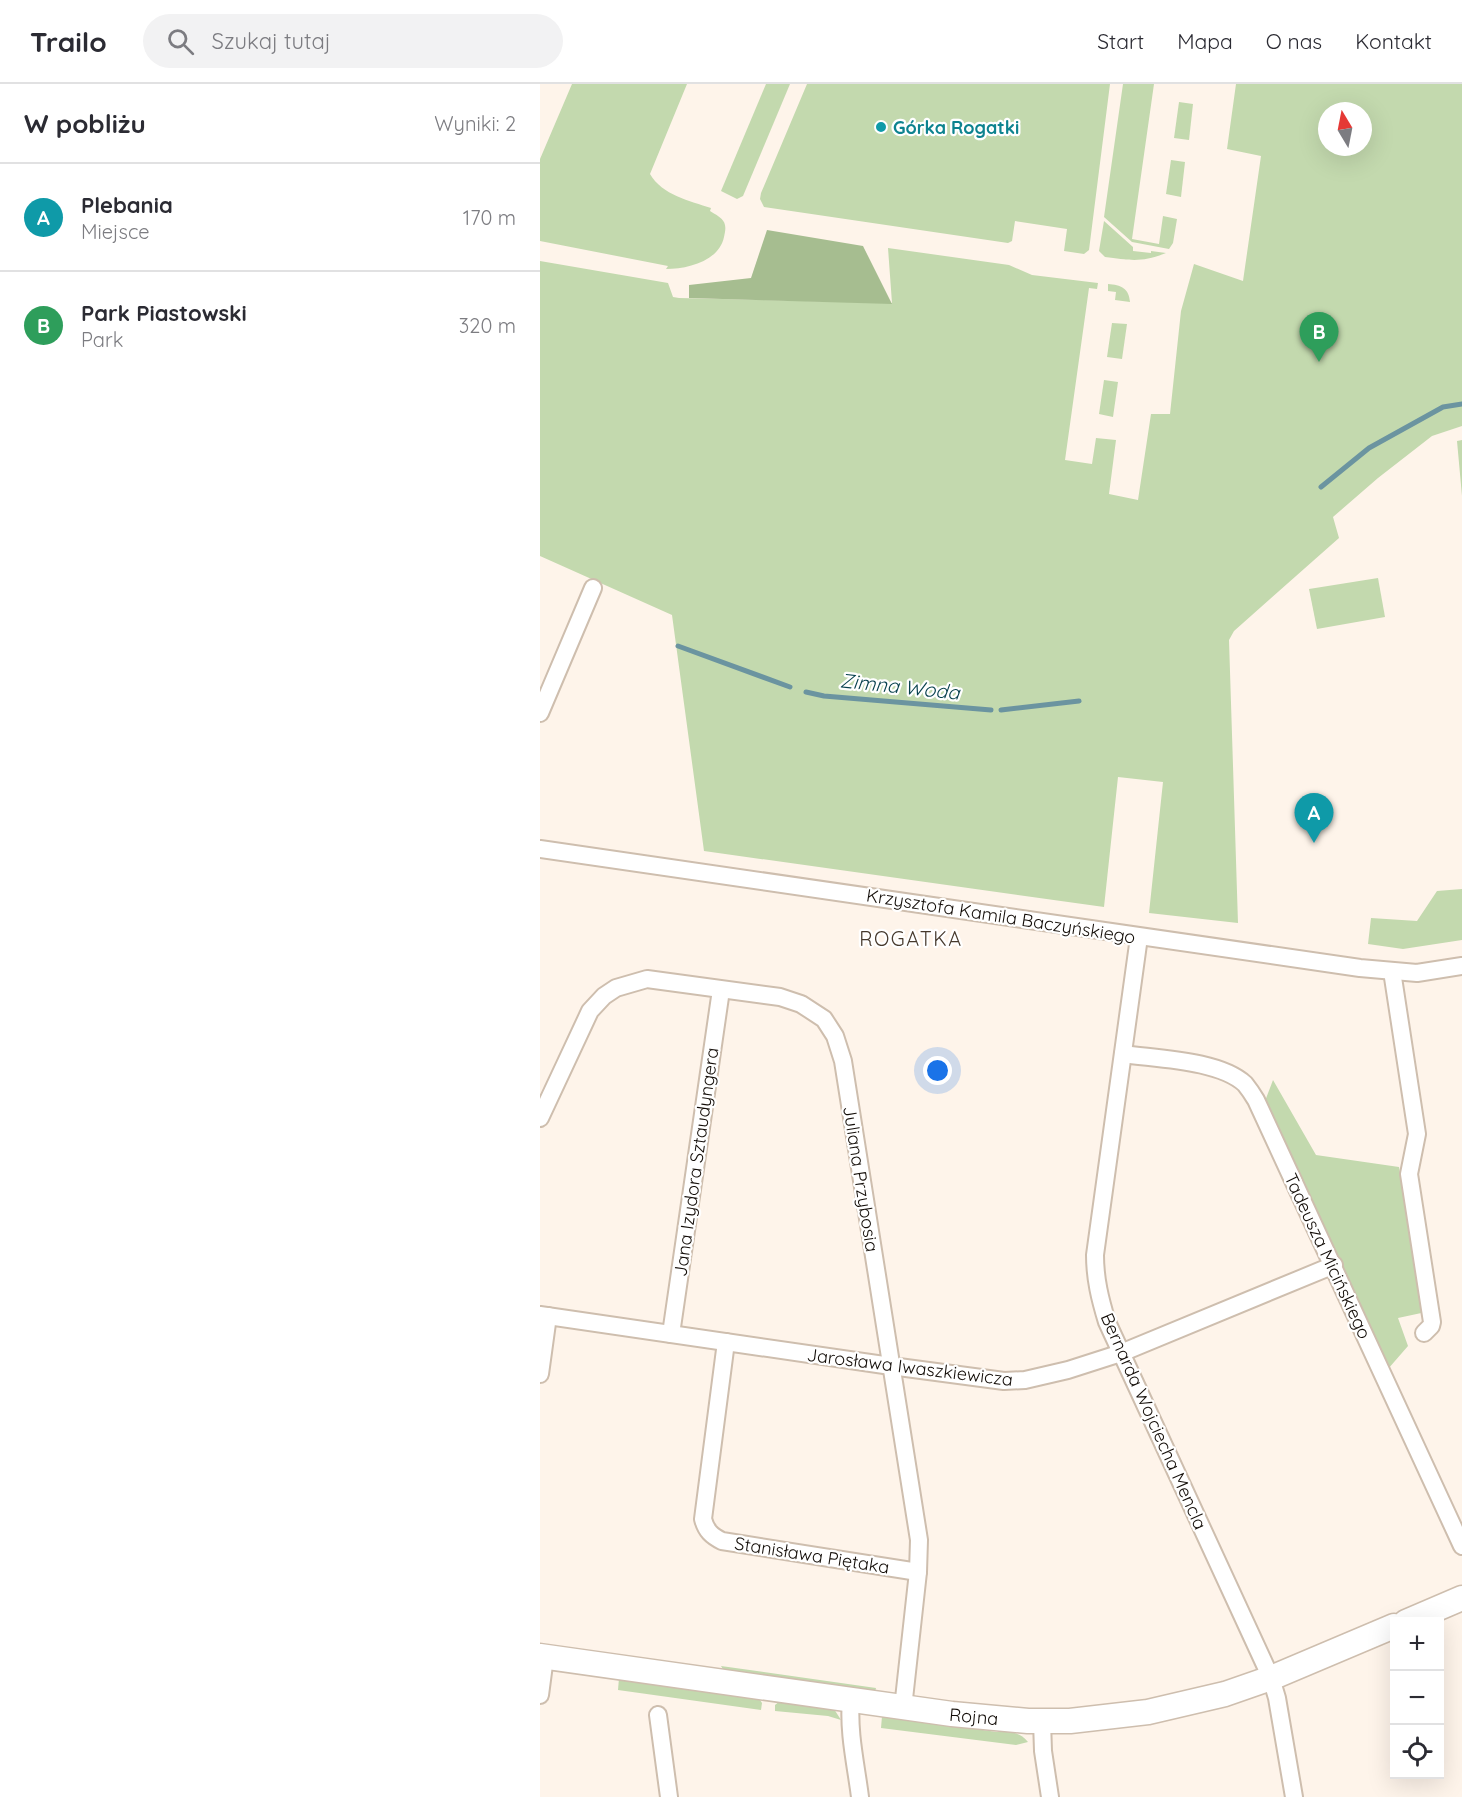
<!DOCTYPE html>
<html lang="pl">
<head>
<meta charset="utf-8">
<style>
	:root { --surface:#fff; --page:#f2f2f3; --text:#2b2b33; --muted:#7c7c81; --line:#e1e1e2; --accent:#0f8bad }
	body { margin:0; font-family:Quicksand,sans-serif; background:var(--page); color:var(--text) }
	.controls { position:absolute; right:18px; bottom:18px; display:grid; overflow:hidden; border-radius:0px; box-shadow:0 6px 24px #0002 }
	.controls button { width:54px; height:54px; display:grid; place-items:center; padding:0; border:0; border-bottom:2px solid var(--line); background:var(--surface); color:var(--text); font:30px sans-serif }
	.compass { position:absolute; left:778px; top:18px; width:54px; height:54px; border-radius:50%; background:var(--surface); box-shadow:0 6px 24px #0002; rotate:350deg }
	.you { position:absolute; left:398px; top:987px; width:21px; height:21px; margin:-15px; border:4px solid #fff; border-radius:50%; background:#1a73e8; box-shadow:0 0 0 9px #1a73e833 }
	.badge { display:grid; place-items:center; width:39px; height:39px; border-radius:50%; background:var(--accent); color:#fff; font-size:20px; font-weight:700 }
	.pin { position:absolute; translate:-50% -50px; filter:drop-shadow(0 2px 3px #0008) }
	.pin::after { content:''; position:absolute; top:32px; width:21px; height:18px; background:inherit; clip-path:polygon(0 0,100% 0,50% 100%) }
	.list { margin:0; padding:0; list-style:none }
	h2 { display:flex; justify-content:space-between; align-items:center; height:78px; margin:0; padding:0 24px; font-size:26px }
	h2 small { font-size:20px; font-weight:400; color:var(--muted) }
	.list li { display:grid; grid-template-columns:39px 1fr auto; gap:18px; align-items:center; box-sizing:border-box; height:108px; padding:0 24px; border-top:2px solid var(--line) }
	.list b { display:block; font-size:22px; white-space:nowrap }
	.list p { margin:0; font-size:20px; white-space:nowrap; color:var(--muted) }
	.list em { font-size:20px; font-style:normal; color:var(--muted) }
	.icon { flex:none; width:33px; height:33px; fill:none; stroke:currentColor; stroke-width:2; stroke-linecap:round; stroke-linejoin:round }
	.map { position:relative; flex:none; width:922px; height:1713px; overflow:hidden }
	header { display:flex; align-items:center; gap:36px; box-sizing:border-box; height:84px; padding:0 30px; background:var(--surface); border-bottom:2px solid var(--line) }
	header strong { font-size:28px }
	nav { display:flex; gap:33px; margin-inline-start:auto; font-size:21px }
	.search { width:420px; height:54px; background:var(--page); display:flex; align-items:center; gap:15px; box-sizing:border-box; padding:0 21px; border-radius:33px; color:var(--muted); font-size:22px }
	main { display:flex }
	aside { flex:1; background:var(--surface) }
	.map>svg:first-child { display:block }
</style>
</head>
<body>
<header>
<strong>Trailo</strong>
<div class="search"><svg class="icon" aria-label="search" viewBox="0 0 24 24"><circle cx="10" cy="10" r="6"/><path d="M15 15l6 6"/></svg>Szukaj tutaj</div>
<nav><a>Start</a><a>Mapa</a><a>O nas</a><a>Kontakt</a></nav>
</header>
<main>
<aside>
<h2>W pobliżu<small>Wyniki: 2</small></h2>
<ul class="list">
<li><span class="badge" style="background:#0f9aa8">A</span><div><b>Plebania</b><p>Miejsce</p></div><em>170 m</em></li>
<li><span class="badge" style="background:#2e9e5b">B</span><div><b>Park Piastowski</b><p>Park</p></div><em>320 m</em></li>
</ul>
</aside>
<div class="map">
<svg width="922" height="1713" viewBox="0 0 922 1713">
	<rect width="100%" height="100%" fill="#fef4ea"/>
	<g fill="#c3d9ae" fill-rule="evenodd">
		<path d="M32 0H147L110 90C122 111 150 117 171 124L170 127C183 135 188 137 184 153 179 177 148 185 126 185L128 182 0 157V75Z"/>
		<path d="M226 0H250L203 112 197 115 181 107Z"/>
		<path d="M267 0H570L549 166 544 170 524 167 527 145 475 137 472 157 468 159 224 123 220 115 221 109Z"/>
		<path d="M583 0H614L592 155 619 160 623 132 637 135 633 159 629 165 592 158 564 133Z"/>
		<path d="M696 0H922V342L892 352 838 394 793 433 799 454 694 547 689 556 698 839 609 829 623 698 578 693 564 823 164 767 132 531 0 472V177L128 199 133 213 139 214 352 219 348 164 469 181 492 191 558 199 557 205 549 204 525 376 552 380 556 354 576 356 569 410 598 416 611 330H630L641 227 654 180 703 197 721 72 687 65ZM787 27H823V63H787Z"/>
		<path d="M639 18 653 20 649 56 634 54Z"/>
		<path d="M631 76 645 78 641 113 626 110Z"/>
		<path d="M564 137 593 163V167L611 169V167L626 169C602 179 589 176 565 173L559 167Z"/>
		<path d="M568 200C581 201 589 204 590 218L575 216 576 208 568 207Z"/>
		<path d="M572 239 587 240 582 275 567 273Z"/>
		<path d="M564 296 578 298 573 333 559 330Z"/>
		<path d="M922 356V412L917 357Z"/>
		<path d="M838 494 845 533 777 545 769 505Z"/>
		<path d="M922 805V856L863 865 828 860 831 834 877 837 897 807Z"/>
		<path d="M733 996 776 1071 859 1083 886 1228 858 1234 868 1262 848 1285 725 1017Z"/>
		<path d="M181 1582 336 1604 335 1608 184 1587Z"/>
		<path d="M79 1594 218 1613 222 1619 221 1626 78 1606Z"/>
		<path d="M240 1617 294 1625 301 1636 288 1632 235 1627V1621Z"/>
		<path d="M342 1632 457 1648C469 1648 480 1647 488 1658L476 1661 341 1644Z"/>
	</g>
	<path fill="#a6bd90" d="M227 146 323 162 352 220 149 214V201L211 194Z"/>
	<g fill="none" stroke-linecap="round" stroke-linejoin="round">
		<g stroke="#6b94a0" stroke-width="5">
			<path d="M781 403 829 364 903 323 922 320"/>
			<path d="M138 562 250 603"/>
			<path d="M266 608 284 612 451 626"/>
			<path d="M461 626 539 617"/>
		</g>
		<defs>
			<g id="street">
				<path d="M0 629 53 504"/>
				<path d="M0 765 820 884 877 889 922 882"/>
				<path d="M599 853 555 1171C555 1195 560 1215 567 1238L731 1594 737 1614 754 1713"/>
				<path d="M852 887 877 1050 869 1090 892 1238 891 1242 884 1249"/>
				<path d="M583 970C617 975 679 976 705 1000 709 1005 713 1011 716 1016L922 1462"/>
				<path d="M0 1034 50 927 64 912 76 904 107 895 240 913 261 920 284 935 295 952 303 977 379 1456 378 1488 363 1624"/>
				<path d="M0 1231 351 1282 464 1297 485 1296 528 1286 581 1269 794 1181"/>
				<path d="M131 1250 181 906"/>
				<path d="M186 1258 163 1435C166 1447 172 1452 182 1457L378 1488"/>
				<path d="M0 1290 8 1232"/>
				<path d="M0 1611 5 1573"/>
				<path d="M311 1616C308 1648 316 1681 320 1713"/>
				<path d="M118 1631 129 1713"/>
				<path d="M502 1637 503 1667 510 1713"/>
			</g>
			<g id="secondary">
				<path d="M866 1538 922 1514"/>
				<path id="s1" d="M0 1572 412 1630 488 1637H530L608 1628 685 1610 731 1594 854 1542"/>
			</g>
		</defs>
		<use href="#street" stroke="#cebeae" stroke-width="20"/>
		<use href="#secondary" stroke="#cebeae" stroke-width="27"/>
		<use href="#street" stroke="#fff" stroke-width="16"/>
		<use href="#secondary" stroke="#fff" stroke-width="24"/>
	</g>
	<circle fill="#0f9aa8" stroke="#fff" stroke-width="2" cx="341" cy="43" r="6"/>
	<g text-anchor="middle" dominant-baseline="central" stroke-width="4.5" stroke-linejoin="round" paint-order="stroke">
		<g font-size="18" font-weight="bold" fill="#0d838f" stroke="#fff" text-anchor="start">
			<text x="353" y="43">Górka Rogatki</text>
		</g>
		<g font-size="18" fill="#120c07" stroke="#fff">
			<text transform="translate(461 832) rotate(9)">Krzysztofa Kamila Baczyńskiego</text>
			<text transform="translate(156 1078) rotate(-82)">Jana Izydora Sztaudyngera</text>
			<text transform="translate(321 1095) rotate(81)">Juliana Przybosia</text>
			<text transform="translate(788 1172) rotate(65)">Tadeusza Micińskiego</text>
			<text transform="translate(370 1283) rotate(7)">Jarosława Iwaszkiewicza</text>
			<text transform="translate(614 1337) rotate(66)">Bernarda Wojciecha Mencla</text>
			<text transform="translate(272 1471) rotate(9)">Stanisława Piętaka</text>
			<text stroke="none"><textPath href="#s1" startOffset="438">Rojna</textPath></text>
		</g>
		<g font-size="20" font-style="italic" fill="#043e4b" stroke="#fff">
			<text transform="translate(360 602) rotate(6)">Zimna Woda</text>
		</g>
		<g font-size="20" letter-spacing="1.5" fill="#46392c" stroke="#fff">
			<text x="371" y="854">ROGATKA</text>
		</g>
	</g>
</svg>
<div class="controls">
<button>+</button>
<button>−</button>
<button><svg class="icon" aria-label="locate" viewBox="0 0 24 24"><circle cx="12" cy="12" r="6"/><path d="M12 2v4M12 18v4M2 12h4M18 12h4"/></svg></button>
</div>
<svg class="compass" viewBox="-18 -18 36 36"><path d="M0-13l5 13h-10z" fill="#e53935"/><path d="M0 13l5-13h-10z" fill="#7c7c81"/></svg>
<div class="you"></div>
<div class="pin badge" style="left:774px;top:759px;background:#0f9aa8">A</div>
<div class="pin badge" style="left:779px;top:278px;background:#2e9e5b">B</div>
</div>
</main>
</body>
</html>
